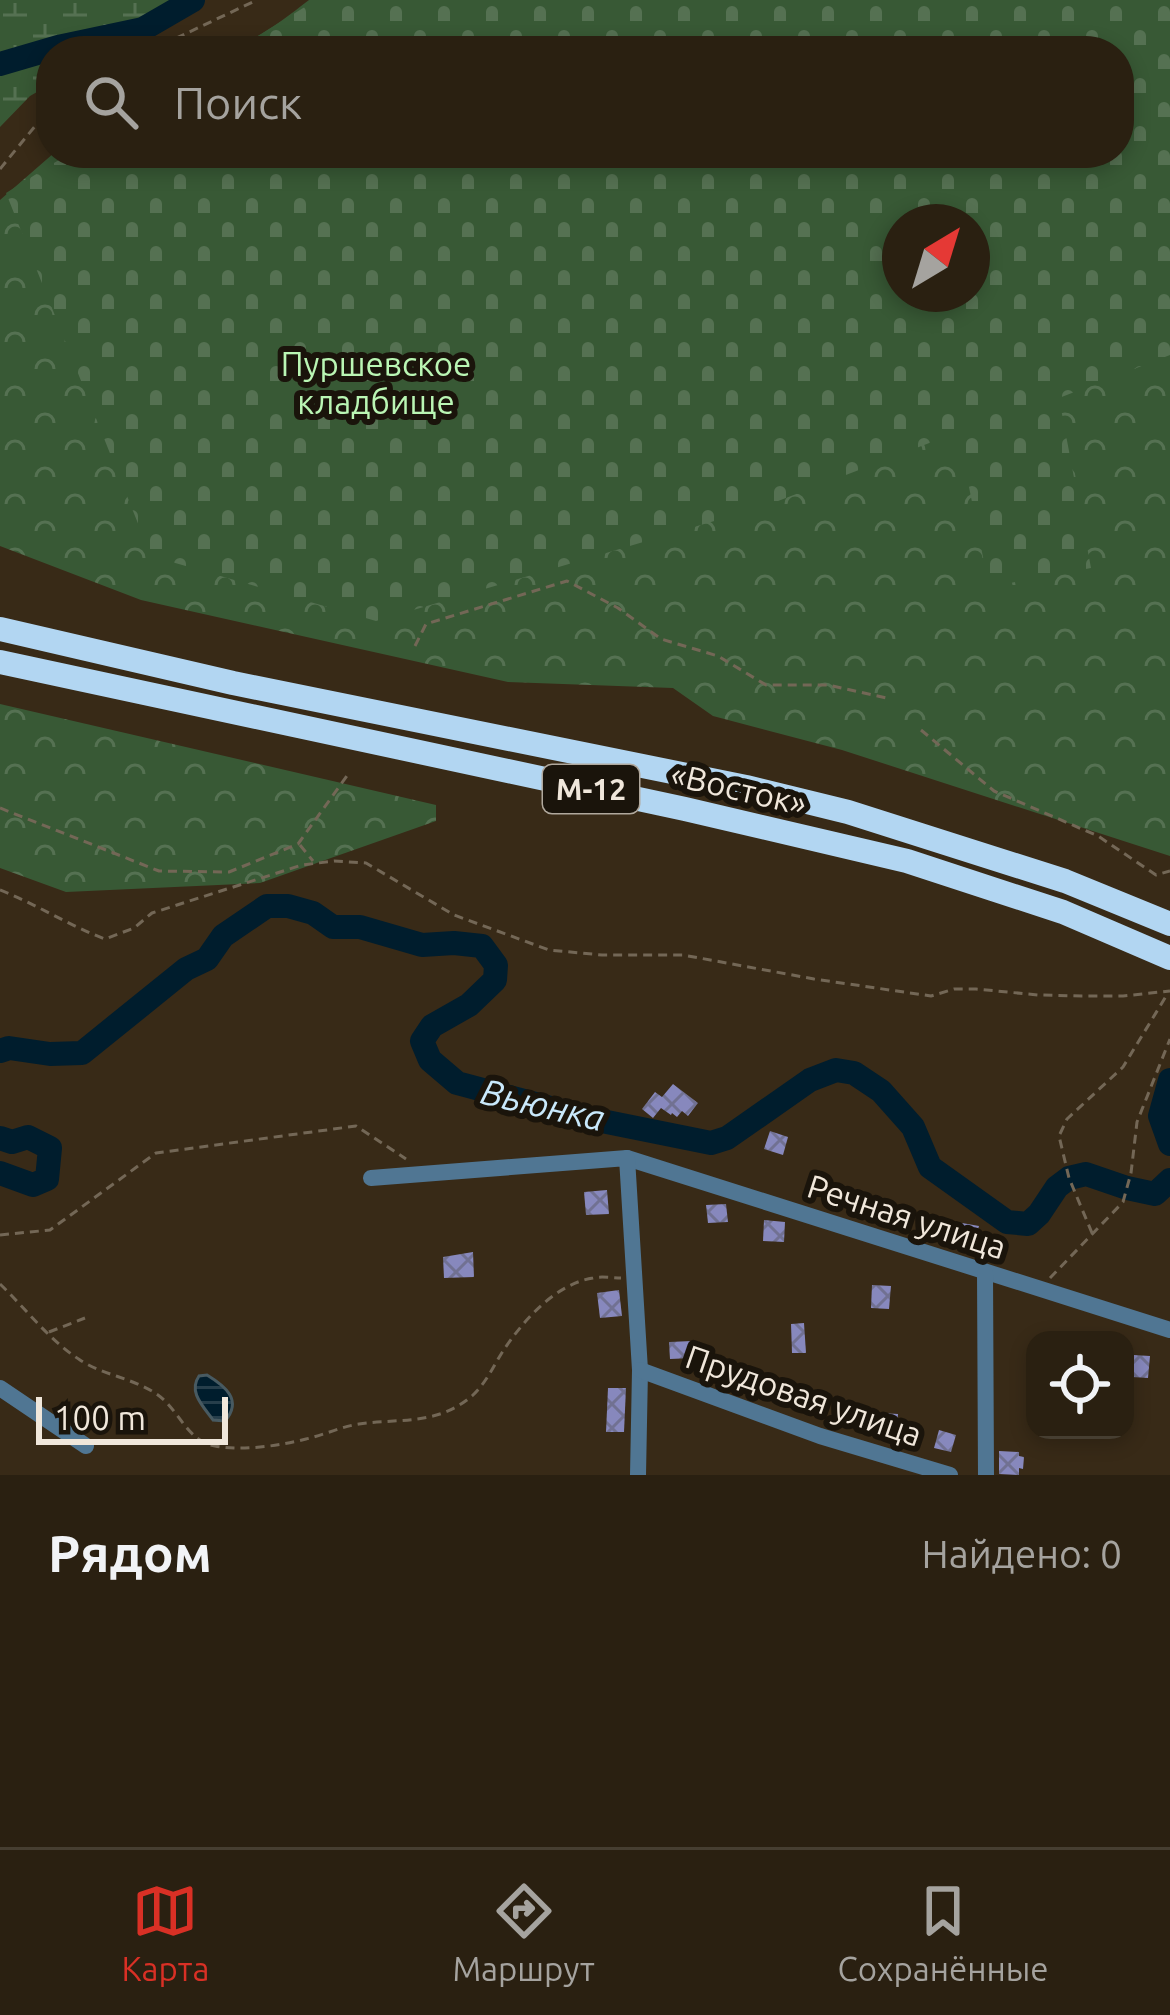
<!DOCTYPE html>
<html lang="ru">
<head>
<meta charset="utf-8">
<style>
	:root { --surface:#2a2011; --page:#362d1f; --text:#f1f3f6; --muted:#a5a39f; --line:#463e31; --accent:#d93025 }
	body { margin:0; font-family:Ubuntu,sans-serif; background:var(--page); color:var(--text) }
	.controls { position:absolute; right:36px; bottom:36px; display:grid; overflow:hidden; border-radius:24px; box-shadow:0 6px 18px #0003 }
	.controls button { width:108px; height:108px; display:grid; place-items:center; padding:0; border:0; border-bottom:3px solid var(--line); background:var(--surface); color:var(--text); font:60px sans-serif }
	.compass { position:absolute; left:882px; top:204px; width:108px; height:108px; border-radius:50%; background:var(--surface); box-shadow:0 6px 18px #0003; rotate:38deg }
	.scale { position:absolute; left:36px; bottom:30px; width:192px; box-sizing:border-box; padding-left:12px; border:6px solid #f0e7db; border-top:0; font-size:33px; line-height:42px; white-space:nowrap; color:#f0e7db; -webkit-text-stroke:9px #1a140b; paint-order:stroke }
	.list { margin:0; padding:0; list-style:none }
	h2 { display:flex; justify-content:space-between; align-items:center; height:156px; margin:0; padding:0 48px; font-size:51px }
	h2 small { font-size:39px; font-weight:400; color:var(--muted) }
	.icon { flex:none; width:66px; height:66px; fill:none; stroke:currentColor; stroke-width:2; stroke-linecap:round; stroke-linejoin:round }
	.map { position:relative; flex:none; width:1170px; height:1475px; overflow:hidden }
	.search { position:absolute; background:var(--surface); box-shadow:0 6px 18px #0003; left:36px; right:36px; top:36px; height:132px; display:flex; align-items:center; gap:30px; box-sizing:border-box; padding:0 42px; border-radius:48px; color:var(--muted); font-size:45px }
	.sheet { height:372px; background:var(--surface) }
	nav { display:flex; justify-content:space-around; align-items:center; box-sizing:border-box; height:168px; border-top:3px solid var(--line); background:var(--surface); font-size:33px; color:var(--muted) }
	nav a { display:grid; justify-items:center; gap:6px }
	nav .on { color:var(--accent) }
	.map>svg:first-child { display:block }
</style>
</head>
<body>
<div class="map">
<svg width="1170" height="1475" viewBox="0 0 1170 1475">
	<defs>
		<pattern id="forest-crowns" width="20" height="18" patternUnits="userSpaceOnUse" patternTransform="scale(3)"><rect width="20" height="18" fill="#385935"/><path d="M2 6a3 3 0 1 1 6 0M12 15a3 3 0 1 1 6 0" fill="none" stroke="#557152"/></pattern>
		<pattern id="wetland-marsh" width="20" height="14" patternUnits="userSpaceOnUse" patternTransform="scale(3)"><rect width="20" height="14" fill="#385935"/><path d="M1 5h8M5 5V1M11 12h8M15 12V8" fill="none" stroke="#557152"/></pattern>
		<pattern id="cemetery-stones" width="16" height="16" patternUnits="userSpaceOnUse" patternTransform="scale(3)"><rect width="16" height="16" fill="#385935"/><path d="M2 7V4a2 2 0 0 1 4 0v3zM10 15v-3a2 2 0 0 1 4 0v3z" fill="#557152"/></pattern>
		<pattern id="water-rules" width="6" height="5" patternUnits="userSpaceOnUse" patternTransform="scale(3)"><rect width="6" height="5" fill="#001d2d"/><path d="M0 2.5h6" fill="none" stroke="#263e4b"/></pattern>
		<pattern id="building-cross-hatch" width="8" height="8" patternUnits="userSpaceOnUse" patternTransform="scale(3)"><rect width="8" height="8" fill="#8788bd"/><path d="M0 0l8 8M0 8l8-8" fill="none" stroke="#717192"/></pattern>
	</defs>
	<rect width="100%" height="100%" fill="#382a17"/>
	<g fill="url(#forest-crowns)" fill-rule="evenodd">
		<path d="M309 0H1170V856L842 750 713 716 673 688 508 682 141 600 0 546V200L54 153H1119V51H225C256 41 283 20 309 0ZM900 222H972V294H900Z"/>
		<path d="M0 704 436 805V821L260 883 66 892 0 868Z"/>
	</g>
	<path fill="url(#wetland-marsh)" d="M0 0H186L107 51H51V84L30 96 0 127Z"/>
	<path fill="url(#cemetery-stones)" fill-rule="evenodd" d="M316 0H1170V355L1059 398 1091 568 989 587 958 432 765 506 376 621 151 556 6 193 70 153H1119V51H234ZM900 222H972V294H900Z"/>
	<path fill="url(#water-rules)" stroke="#485a61" stroke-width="3" d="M207 1375C225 1386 243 1400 225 1421L213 1420C203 1406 188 1392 199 1376Z"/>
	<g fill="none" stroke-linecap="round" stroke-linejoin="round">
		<g stroke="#001d2d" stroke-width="24">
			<path d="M0 64 58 47 143 29 193 0"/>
			<path d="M0 1051 9 1048 50 1054 82 1053 186 969 207 959 223 936 267 906H288L313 913 333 927H360L422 945 454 943 482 946 496 965 495 980 469 1005 432 1026 422 1041 430 1060 457 1083 592 1119 711 1143 727 1138 810 1080 836 1070 854 1073 881 1091 913 1127 930 1167 1007 1222 1028 1224 1039 1214 1057 1187 1069 1178 1086 1174 1127 1188 1155 1194 1170 1180"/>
			<path d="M1170 1080 1160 1116 1170 1144"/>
			<path d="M0 1138 12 1142 28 1137 50 1148 47 1179 33 1185 0 1173"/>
		</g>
	</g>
	<g fill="url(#building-cross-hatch)">
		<path d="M673 1084 698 1103 688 1116 682 1111 677 1117 672 1113 671 1115 661 1108 653 1118 642 1109 655 1092 662 1097Z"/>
		<path d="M770 1131 788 1137 783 1155 764 1149Z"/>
		<path d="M607 1190 609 1214 586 1215 584 1192Z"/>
		<path d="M726 1204 728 1222 708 1223 706 1205Z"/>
		<path d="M764 1220 785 1222 784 1242 763 1241Z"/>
		<path d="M962 1223 979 1226 973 1253 957 1249Z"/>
		<path d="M473 1252 474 1277 444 1278 443 1257Z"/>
		<path d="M872 1285 891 1286 889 1309 871 1308Z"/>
		<path d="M619 1290 622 1316 600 1318 597 1293Z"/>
		<path d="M804 1323 806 1353H792L791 1324Z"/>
		<path d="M692 1341 693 1358 670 1359 669 1342Z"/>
		<path d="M1134 1355 1150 1356 1148 1378 1132 1377Z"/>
		<path d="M608 1388H626L624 1432H606Z"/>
		<path d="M882 1413 898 1414 897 1432 881 1431Z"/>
		<path d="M939 1430 956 1435 951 1452 934 1448Z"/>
		<path d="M999 1451 1019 1452V1456L1024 1457 1023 1469 1019 1468V1475L999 1474Z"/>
	</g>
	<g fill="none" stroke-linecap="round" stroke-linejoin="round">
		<g stroke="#736756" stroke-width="3" stroke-dasharray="9 6" stroke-linecap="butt">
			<path d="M149 51 257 0"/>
			<path d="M0 169 36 125 51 115"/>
			<path d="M415 646 426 624 567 581 618 608 661 639 718 656 766 685H828L891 699"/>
			<path d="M921 730 994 791 1098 836 1156 875 1170 871"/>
			<path d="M0 808 159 871 229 872 298 844 349 773"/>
			<path d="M300 845 313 861"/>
			<path d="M0 890C36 904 68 925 105 939L134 928 152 913 302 865 334 861 366 863 454 915 549 950 602 955H683L814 979 931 996 954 989H976L1038 995 1082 996H1123L1170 991"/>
			<path d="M1092 1233 1069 1178 1059 1136 1067 1119 1123 1067 1168 993"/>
			<path d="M0 1235 50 1230 156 1153 356 1126 406 1159"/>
			<path d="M1050 1278 1123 1202 1131 1173 1137 1122 1170 1039"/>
			<path d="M0 1284C26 1309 49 1340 80 1360 103 1375 132 1378 155 1393 179 1408 186 1441 215 1446 242 1451 279 1446 306 1439 324 1435 340 1427 359 1424 400 1418 436 1426 472 1396 486 1383 493 1367 503 1351 523 1321 555 1284 593 1278 602 1276 612 1278 621 1278"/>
			<path d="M49 1332 85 1318"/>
		</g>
		<g stroke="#507693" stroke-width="16">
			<path d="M627 1158 1170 1330"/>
			<path d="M371 1178 627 1158 640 1370 638 1475"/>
			<path d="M985 1273 986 1475"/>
			<path d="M640 1370 820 1436 950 1475"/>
			<path d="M0 1388 86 1446"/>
		</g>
		<g stroke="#b2d6f2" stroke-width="24">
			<path d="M0 629 233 683 746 787 848 812 1065 881 1170 924"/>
			<path d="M0 662 685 809 907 861 1063 912 1170 958"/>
		</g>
	</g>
	<g text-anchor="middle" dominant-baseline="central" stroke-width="12" stroke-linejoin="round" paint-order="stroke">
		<rect fill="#1a140b" stroke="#b0a89d" stroke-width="3" x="543" y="765" width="96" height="48" rx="9"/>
		<g font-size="30" font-weight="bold" fill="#f0e7db">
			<text x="591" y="789">М-12</text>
		</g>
		<g font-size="33" fill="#baf6b4" stroke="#1a140b">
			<text x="376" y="363">Пуршевское<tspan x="376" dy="38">кладбище</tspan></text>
		</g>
		<g font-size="33" fill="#f0e7db" stroke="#1a140b">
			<text transform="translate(739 788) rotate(13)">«Восток»</text>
			<text transform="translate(907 1216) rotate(18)">Речная улица</text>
			<text transform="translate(804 1395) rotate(19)">Прудовая улица</text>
		</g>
		<g font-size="36" font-style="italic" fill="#c9e9fc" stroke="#1a140b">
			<text transform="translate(543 1104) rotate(13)">Вьюнка</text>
		</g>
	</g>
</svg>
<div class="controls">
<button><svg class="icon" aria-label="locate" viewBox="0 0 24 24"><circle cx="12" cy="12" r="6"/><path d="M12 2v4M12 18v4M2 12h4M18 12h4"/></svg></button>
</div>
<svg class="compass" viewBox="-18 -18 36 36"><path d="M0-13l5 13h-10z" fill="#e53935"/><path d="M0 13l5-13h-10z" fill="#a5a39f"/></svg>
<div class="scale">100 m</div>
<div class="search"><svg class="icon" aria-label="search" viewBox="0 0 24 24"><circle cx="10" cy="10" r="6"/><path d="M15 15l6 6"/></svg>Поиск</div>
</div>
<section class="sheet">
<h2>Рядом<small>Найдено: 0</small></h2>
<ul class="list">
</ul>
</section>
<nav>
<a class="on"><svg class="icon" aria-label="map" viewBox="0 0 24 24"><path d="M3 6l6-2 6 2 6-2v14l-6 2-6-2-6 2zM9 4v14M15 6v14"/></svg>Карта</a>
<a><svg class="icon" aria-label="directions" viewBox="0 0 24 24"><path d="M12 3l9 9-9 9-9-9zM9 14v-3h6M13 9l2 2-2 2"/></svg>Маршрут</a>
<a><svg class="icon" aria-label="saved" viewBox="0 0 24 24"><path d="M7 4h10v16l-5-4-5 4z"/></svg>Сохранённые</a>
</nav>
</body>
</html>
